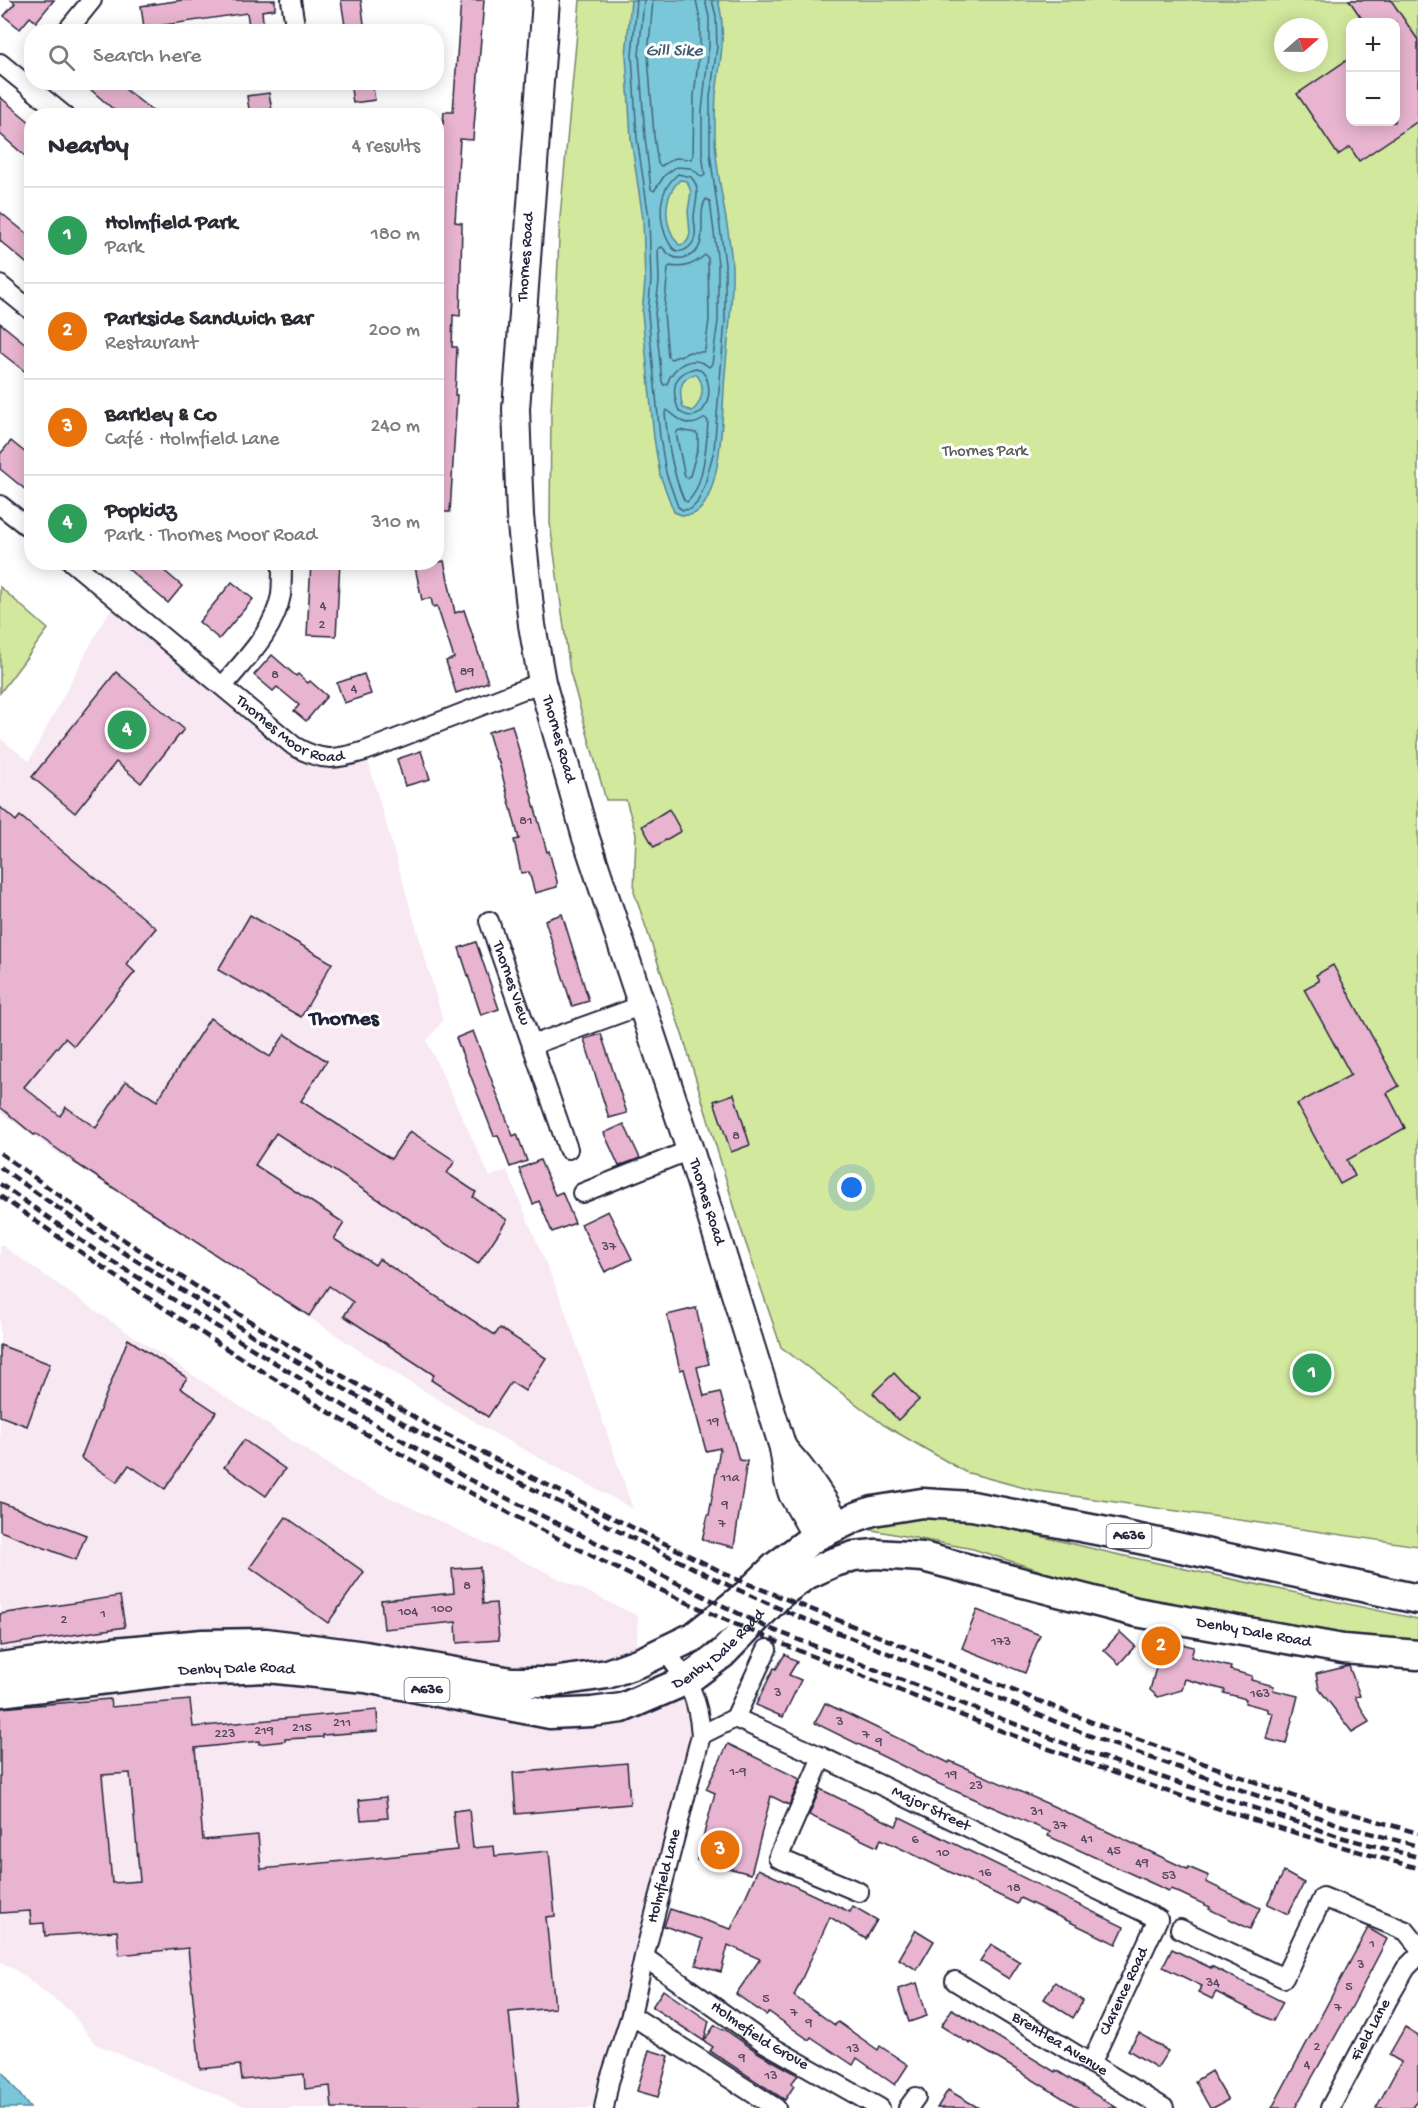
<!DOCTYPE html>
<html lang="en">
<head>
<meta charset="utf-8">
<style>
	:root { --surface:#fff; --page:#f7f7f7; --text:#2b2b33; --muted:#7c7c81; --line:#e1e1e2; --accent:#0b8043 }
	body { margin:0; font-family:"Gochi Hand",sans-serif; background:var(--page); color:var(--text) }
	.controls { position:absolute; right:18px; top:18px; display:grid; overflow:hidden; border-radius:12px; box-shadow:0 3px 15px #0003 }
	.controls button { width:54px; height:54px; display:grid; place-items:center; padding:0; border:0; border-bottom:2px solid var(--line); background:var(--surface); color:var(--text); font:30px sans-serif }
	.compass { position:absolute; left:1274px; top:18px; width:54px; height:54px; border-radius:50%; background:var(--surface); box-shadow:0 3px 15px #0003; rotate:70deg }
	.you { position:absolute; left:852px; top:1188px; width:21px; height:21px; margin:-15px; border:4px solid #fff; border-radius:50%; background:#1a73e8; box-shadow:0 0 0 9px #1a73e833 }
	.badge { display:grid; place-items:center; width:39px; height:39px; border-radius:50%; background:var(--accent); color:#fff; font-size:20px; font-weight:700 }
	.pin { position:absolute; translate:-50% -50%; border:3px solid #fff; box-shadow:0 2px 6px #0006 }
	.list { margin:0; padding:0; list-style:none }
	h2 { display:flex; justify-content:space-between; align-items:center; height:78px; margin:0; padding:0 24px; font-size:26px }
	h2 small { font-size:20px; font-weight:400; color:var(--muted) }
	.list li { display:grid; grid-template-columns:39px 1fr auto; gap:18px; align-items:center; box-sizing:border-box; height:96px; padding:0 24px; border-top:2px solid var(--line) }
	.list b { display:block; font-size:22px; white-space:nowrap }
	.list p { margin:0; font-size:20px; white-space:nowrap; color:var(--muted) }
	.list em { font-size:20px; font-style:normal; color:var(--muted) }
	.icon { flex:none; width:33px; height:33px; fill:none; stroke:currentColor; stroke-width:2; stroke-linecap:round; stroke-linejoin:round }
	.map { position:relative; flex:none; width:1418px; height:2108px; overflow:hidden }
	.search { position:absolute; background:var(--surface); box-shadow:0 3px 15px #0003; left:24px; top:24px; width:420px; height:66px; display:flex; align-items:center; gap:15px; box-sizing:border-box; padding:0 21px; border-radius:24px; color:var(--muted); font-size:22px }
	.panel { position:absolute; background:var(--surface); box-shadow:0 3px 15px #0003; left:24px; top:108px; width:420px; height:462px; border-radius:24px }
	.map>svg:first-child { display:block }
</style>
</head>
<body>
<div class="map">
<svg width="1418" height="2108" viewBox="0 0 1418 2108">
	<rect width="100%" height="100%" fill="#fff"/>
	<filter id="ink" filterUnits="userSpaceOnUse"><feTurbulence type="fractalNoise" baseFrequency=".0167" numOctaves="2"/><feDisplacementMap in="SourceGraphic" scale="12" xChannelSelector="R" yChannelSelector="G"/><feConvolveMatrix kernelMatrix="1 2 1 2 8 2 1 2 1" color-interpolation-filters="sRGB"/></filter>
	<g filter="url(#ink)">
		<g fill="#f8e8f1">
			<path d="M118 599 310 755 365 751 443 1020 427 1041 490 1177 507 1170 562 1302 633 1509 488 1430 374 1360 66 1159 0 1112V738L29 761 103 621Z"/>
			<path d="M0 1244 106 1318 349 1478 638 1616 636 1664 607 1674 0 1663Z"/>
			<path d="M267 1668 550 1714 679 1685 699 1713 604 2108H249L95 2044 70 2011 17 1971 0 1961V1692Z"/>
		</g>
		<g fill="#d2e89d" stroke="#7a856c" stroke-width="1.5" fill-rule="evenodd">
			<path d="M580 0H1418V1546L1032 1490 965 1472 884 1425 781 1347 741 1229 685 1043 634 892 636 834 626 800H606L570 672 550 523 551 413 560 217ZM1350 22H1396V122H1350ZM1283 27H1319V63H1283Z"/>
			<path d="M0 587 48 629 0 693Z"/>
			<path d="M951 1515 1111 1553 1418 1619V1645L1383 1642 1120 1596 973 1549 867 1529 888 1521Z"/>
		</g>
		<g fill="#79c7d8" stroke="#568599" stroke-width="1.5" fill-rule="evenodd">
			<path d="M631 0H718C727 32 720 62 716 94 715 113 714 134 716 153 719 191 730 228 732 266 733 302 728 338 725 374 722 409 723 479 702 507 694 517 684 517 674 512L660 475 654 438 642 313 645 281 643 219 631 139 626 55ZM680 180 687 181 691 192 688 211 690 233 688 240 684 244 679 245C663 226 662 197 680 180ZM696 374C706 385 703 402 692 411L683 408C679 393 678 378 696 374Z"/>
			<path d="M0 2069 1 2070 30 2108H0Z"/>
		</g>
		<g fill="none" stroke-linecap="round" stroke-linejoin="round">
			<g stroke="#45647a" stroke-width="1.5">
				<path d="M637 0 632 55 637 138 649 218 651 280 648 314 660 437 666 473 678 507 683 510 691 509 697 503 704 488 714 450 725 321V264L710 153V97L717 47 716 16 712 0"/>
				<path d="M644 0 639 55 645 137 651 189 654 191 665 175 676 167 691 168 702 177 705 175 702 153V111L709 46V17L705 0"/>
				<path d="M653 0 648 55 654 136 658 164 661 166 675 158 691 159 693 156 694 96 700 45V19L696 0"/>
				<path d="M678 174 691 177C702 189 695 202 694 217 694 223 696 230 695 236 694 244 684 255 675 250 670 247 667 239 665 234 658 213 659 189 678 174Z"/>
				<path d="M706 199 710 201 718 264V321L712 364 709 367C692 353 673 366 667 384L664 385 662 382 655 313 659 282 658 249 662 247C669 255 675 261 686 257 713 249 695 216 706 199Z"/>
				<path d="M705 255 708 258 709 320 705 350 703 352H690L671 359 668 357 664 313 668 268 670 266C685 269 694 264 705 255Z"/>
				<path d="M696 368C720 376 708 433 679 411 671 391 672 373 696 368Z"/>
				<path d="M667 410C680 419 687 431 705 418L708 421C707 441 704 489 687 502L684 500C672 472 668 443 665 413Z"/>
				<path d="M679 430 696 433 698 435V447L690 476 688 478 685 477 676 433Z"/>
			</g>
		</g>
		<g fill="#e8b4d0" stroke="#22223b" stroke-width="1.5" fill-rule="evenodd">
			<path d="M11 0H54L36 22 30 17 20 29 4 16 15 3Z"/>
			<path d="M183 0H275V9L262 11 264 32H250L247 13 144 28 141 6Z"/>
			<path d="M341 0H361L365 32H346Z"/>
			<path d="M461 0H484L473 140 460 139 455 222 462 223 460 316 453 315 452 347H457L455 395H457L450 512H436V155L439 123 443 124 444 112H453Z"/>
			<path d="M1349 0H1391L1418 40V121L1359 161 1350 147 1338 155 1297 94 1350 58V122H1395V22H1364Z"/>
			<path d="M82 82H116L159 116H121Z"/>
			<path d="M350 82H372L375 100 353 103Z"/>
			<path d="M269 93 273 116H250L247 96Z"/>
			<path d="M0 97 32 124V162L0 134Z"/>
			<path d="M0 212 32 238V268L0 241Z"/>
			<path d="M0 323 32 349V377L0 352Z"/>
			<path d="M11 441 32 458V495L0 469V454Z"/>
			<path d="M444 561 455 613 464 610 488 682 456 693 446 661 454 658 437 606 433 607 431 598 422 600 415 567Z"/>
			<path d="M120 562H154L182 586 168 603Z"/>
			<path d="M311 562H340L336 636 307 635Z"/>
			<path d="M232 582 253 599 219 639 199 622Z"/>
			<path d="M272 655 296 676 298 674 308 683 310 681 327 696 306 721 294 711 299 705 277 687 273 691 254 675Z"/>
			<path d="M116 672 184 729 141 783 116 762 75 813 32 777Z"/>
			<path d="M364 674 371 694 344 703 337 683Z"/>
			<path d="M512 725 547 852 549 851 557 881V887L535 893 529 872 521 873 514 840 519 839 498 759H496L488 732Z"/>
			<path d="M421 751 430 779 405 786 397 759Z"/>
			<path d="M0 807 16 821 20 816 156 928 126 964 135 972 74 1046 65 1038 24 1087 60 1116 66 1107 96 1128 126 1081 157 1101 210 1018 270 1057 285 1034 327 1061 301 1101 391 1159 410 1131 455 1161 447 1173 476 1192 473 1197 507 1220 478 1264 276 1133 255 1165 344 1223 334 1239 375 1265 379 1259 495 1335 500 1328 546 1358 525 1391 511 1382 488 1417 431 1380 434 1375 344 1316 353 1302 329 1286 309 1316 74 1162V1161L36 1134 34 1135 0 1107Z"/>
			<path d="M669 809 681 831 654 847 642 826Z"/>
			<path d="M562 914 589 1001 572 1006 545 920Z"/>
			<path d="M250 915 332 963 301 1017 218 970Z"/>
			<path d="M476 942 499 1009 481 1015 459 948Z"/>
			<path d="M1333 965 1399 1086 1387 1093 1405 1128 1347 1160 1355 1176 1340 1184 1297 1104 1351 1075 1304 989 1319 981 1316 975Z"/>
			<path d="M473 1031 513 1136 517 1134 527 1161 510 1167 498 1135 494 1136 456 1038Z"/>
			<path d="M601 1034 627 1113 609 1118 584 1039Z"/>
			<path d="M734 1094 750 1145 731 1152 714 1101Z"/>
			<path d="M624 1124 640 1158 619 1166 604 1133Z"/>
			<path d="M540 1160 555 1195 562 1192 575 1223 552 1232 539 1201 533 1204 519 1169Z"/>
			<path d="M608 1211 632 1259 605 1272 581 1224Z"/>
			<path d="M696 1308 709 1364 697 1367 704 1396 720 1392 739 1460 747 1461 734 1547 702 1540 708 1515H709L720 1448 706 1451 684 1369 680 1370 667 1315Z"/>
			<path d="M128 1339 187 1378 180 1388 216 1412 165 1489 129 1465 117 1482 81 1458Z"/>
			<path d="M0 1345 50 1364 27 1426 0 1416Z"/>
			<path d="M894 1373 919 1400 898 1420 873 1393Z"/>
			<path d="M244 1440 285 1469 266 1496 224 1467Z"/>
			<path d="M0 1502 86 1535 76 1560 0 1531Z"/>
			<path d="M286 1517 364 1572 328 1623 250 1567Z"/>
			<path d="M480 1567 483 1604 496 1603 499 1640 457 1643 456 1622 384 1629 381 1600 454 1593 452 1569Z"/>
			<path d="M120 1596 125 1627 0 1646V1614Z"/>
			<path d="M977 1610 1040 1635 1025 1673 962 1648Z"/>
			<path d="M1120 1632 1135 1646 1119 1664 1104 1650Z"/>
			<path d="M1160 1639 1194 1647 1191 1657 1231 1667 1230 1670 1252 1676 1251 1680 1274 1686 1273 1690 1298 1696 1286 1744 1266 1739 1273 1713 1268 1712V1709L1245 1703 1246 1699 1224 1693 1225 1690 1185 1679 1182 1690 1158 1697 1150 1690 1158 1660 1155 1659Z"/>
			<path d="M785 1654 797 1662 789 1675 801 1680 783 1717 756 1705 774 1668 776 1669Z"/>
			<path d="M1349 1666 1360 1696 1355 1697 1369 1722 1352 1732 1319 1689 1316 1674Z"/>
			<path d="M110 1699 111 1707 190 1700 193 1727 377 1710 378 1731 323 1735V1737L285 1739V1741L259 1744V1741L195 1748 203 1840 258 1835 261 1869 457 1850 453 1811 469 1809 473 1848 494 1846 495 1856 549 1851 555 1916 546 1917 555 2008 509 2012 519 2108H332L330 2086 305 2089 304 2074 242 2080 240 2065 200 2069 188 1948 119 1955 117 1931 45 1936 44 1923 31 1924 30 1911 0 1913V1708ZM130 1773 140 1881 112 1883 102 1775Z"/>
			<path d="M825 1703 949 1763 950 1761 1053 1806 1187 1869 1188 1867 1209 1876 1206 1882 1260 1908 1250 1929 1209 1909 1210 1907 1171 1889 1169 1891 1048 1836 1050 1832 939 1784 815 1723Z"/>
			<path d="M728 1744 800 1779 789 1805 771 1796 751 1874 697 1860 715 1793 706 1789Z"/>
			<path d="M627 1763 630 1804 516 1814 513 1773Z"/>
			<path d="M820 1789 896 1826 900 1817 1124 1927 1116 1944 1020 1898 1017 1904 881 1839 877 1847 809 1815Z"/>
			<path d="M386 1797 388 1818 361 1820 359 1800Z"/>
			<path d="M758 1869 850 1912 853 1906 877 1920 866 1939 830 1917 794 1996 835 2025 838 2022 878 2050 880 2046 908 2065 895 2085 857 2058 853 2065 811 2037 809 2040 769 2012 766 2015 736 1994 760 1959 728 1945 721 1972 696 1965 703 1939 664 1926 670 1909 731 1929Z"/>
			<path d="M1284 1872 1304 1883 1288 1914 1267 1904Z"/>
			<path d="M1368 1928 1387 1939 1354 2003 1295 2108H1272Z"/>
			<path d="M916 1930 934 1941 917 1970 899 1959Z"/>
			<path d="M991 1944 1020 1962 1009 1979 980 1961Z"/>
			<path d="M1172 1949 1211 1968V1966L1283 2002 1273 2021 1216 1992 1212 1999 1198 1992 1202 1986 1163 1967Z"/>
			<path d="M1055 1982 1083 2001 1073 2018 1044 1999Z"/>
			<path d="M917 1983 927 2016 909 2022 898 1989Z"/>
			<path d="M663 1990 709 2021 704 2041 652 2007Z"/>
			<path d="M952 2009 1055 2072 1056 2070 1117 2108H1079L971 2042 970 2044 941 2026Z"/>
			<path d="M715 2025 723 2030 724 2029 759 2053 798 2075 791 2084 794 2086 785 2100 710 2051 713 2047 704 2041Z"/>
			<path d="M1405 2027 1418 2035V2098L1412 2108H1376L1401 2062 1389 2055Z"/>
			<path d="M1139 2033 1168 2051 1157 2068 1128 2050Z"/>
			<path d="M649 2050 669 2056 658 2097 637 2091Z"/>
			<path d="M1211 2071 1228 2100 1213 2108H1210L1195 2081Z"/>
			<path d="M948 2090 979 2108H937Z"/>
		</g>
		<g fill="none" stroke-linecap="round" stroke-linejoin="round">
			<defs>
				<g id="street">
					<path d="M291 0 296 32"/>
					<path d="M66 32 92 0"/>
					<path d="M0 63 65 116"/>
					<path d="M0 285 32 311"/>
					<path d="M0 505 32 530"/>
					<path id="s1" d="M72 562 294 746C322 762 335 760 365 751L542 682"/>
					<path d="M223 686C246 658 274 632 281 595 282 585 282 573 282 562"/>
					<path id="s2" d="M489 921 568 1149"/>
					<path d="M532 1045 643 1005"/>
					<path d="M582 1193 690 1150"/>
					<path d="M735 1718 767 1649"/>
					<path id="s3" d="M701 1735 735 1718 822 1757 1158 1919 1091 2064"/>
					<path d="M822 1757 778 1858 859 1892"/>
					<path d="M1180 1929 1284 1978 1323 1897 1406 1931 1418 1946"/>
					<path id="s4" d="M644 1957 765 2043 880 2108"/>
					<path id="s5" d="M955 1981 1164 2108"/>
					<path d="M631 2015 776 2108"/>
					<path id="s6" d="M604 2108 609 2082 631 2015 644 1957 701 1735C698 1695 689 1682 666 1652"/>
					<path d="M908 2108 916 2097"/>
					<path id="s7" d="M1330 2108 1388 1999 1406 1968 1418 1956"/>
				</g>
				<g id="secondary">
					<path id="s8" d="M546 0 516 409 520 516 532 625 542 682 586 838 690 1150 783 1448 788 1481 792 1494 816 1536"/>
					<path d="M783 1448C805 1472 822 1496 838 1525"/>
				</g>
				<g id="primary">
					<path d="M0 1667 114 1652 203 1644 266 1643 365 1656 511 1682H552L607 1674 643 1661 695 1636 745 1596 775 1567 816 1536 856 1517 873 1511 922 1503 972 1506 1112 1533 1418 1599"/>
					<path id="s9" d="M0 1692 165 1672 267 1668 366 1678 550 1714 592 1712 622 1708 687 1680 722 1654 781 1593 806 1575 832 1563 854 1556 876 1554 923 1557 1136 1612 1343 1649 1418 1655"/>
				</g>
			</defs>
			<use href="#street" stroke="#22223b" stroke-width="22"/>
			<use href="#secondary" stroke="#22223b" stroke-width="30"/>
			<use href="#primary" stroke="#22223b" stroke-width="33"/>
			<use href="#street" stroke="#fff" stroke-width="18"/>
			<use href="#secondary" stroke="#fff" stroke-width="26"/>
			<use href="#primary" stroke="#fff" stroke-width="28"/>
			<g stroke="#22223b" stroke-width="4.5" stroke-dasharray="9 4.5" stroke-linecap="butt">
				<path d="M0 1153 101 1225 273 1336 437 1430 736 1579 1109 1729 1302 1799 1418 1833"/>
				<path d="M0 1167 92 1232 258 1339 431 1439 732 1587 785 1611 1098 1739 1343 1826 1418 1846"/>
				<path d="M0 1184 102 1255 346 1407 468 1479 766 1627 1092 1754 1344 1838 1418 1857"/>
				<path d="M0 1196C157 1307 320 1413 490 1503 563 1541 635 1579 710 1613 773 1641 837 1666 901 1691 1070 1760 1242 1821 1418 1868"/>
			</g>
		</g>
	</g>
	<g text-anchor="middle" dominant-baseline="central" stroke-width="6" stroke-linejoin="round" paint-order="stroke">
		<g font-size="14" fill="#544660">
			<text x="323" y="606">4</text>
			<text x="322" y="625">2</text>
			<text x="467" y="672">89</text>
			<text x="275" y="675">8</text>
			<text x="354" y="689">4</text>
			<text x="526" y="821">81</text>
			<text x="736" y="1136">8</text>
			<text x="609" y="1247">37</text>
			<text x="713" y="1422">19</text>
			<text x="730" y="1478">11a</text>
			<text x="725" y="1505">9</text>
			<text x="722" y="1524">7</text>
			<text x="467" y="1586">8</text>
			<text x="442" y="1609">100</text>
			<text x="408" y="1612">104</text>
			<text x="103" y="1614">1</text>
			<text x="64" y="1620">2</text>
			<text x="1001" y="1642">173</text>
			<text x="778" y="1693">3</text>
			<text x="1260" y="1694">163</text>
			<text x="840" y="1722">3</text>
			<text x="342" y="1723">211</text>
			<text x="302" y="1728">215</text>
			<text x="264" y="1731">219</text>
			<text x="225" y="1734">223</text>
			<text x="866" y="1735">7</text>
			<text x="879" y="1742">9</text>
			<text x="738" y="1772">1-9</text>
			<text x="951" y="1775">19</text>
			<text x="976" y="1786">23</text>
			<text x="1037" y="1812">31</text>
			<text x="1060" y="1826">37</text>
			<text x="1087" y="1839">41</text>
			<text x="915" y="1840">6</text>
			<text x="1114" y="1851">45</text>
			<text x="943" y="1853">10</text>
			<text x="1142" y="1863">49</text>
			<text x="985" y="1873">16</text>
			<text x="1169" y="1876">53</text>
			<text x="1014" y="1888">18</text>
			<text x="1372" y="1944">1</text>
			<text x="1361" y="1965">3</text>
			<text x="1213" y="1983">34</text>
			<text x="1349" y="1987">5</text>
			<text x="766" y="1999">5</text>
			<text x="1338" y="2008">7</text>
			<text x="794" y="2013">7</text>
			<text x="809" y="2023">9</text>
			<text x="1317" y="2047">2</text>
			<text x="853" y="2049">13</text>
			<text x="742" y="2058">9</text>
			<text x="1307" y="2065">4</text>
			<text x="771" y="2076">13</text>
		</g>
		<g fill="#fff" stroke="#646476" stroke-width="1.5">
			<rect x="1106.5" y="1524" width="45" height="24" rx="4.5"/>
			<rect x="404.5" y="1678" width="45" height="24" rx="4.5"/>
		</g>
		<g font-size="15" font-weight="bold" fill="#22223b">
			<text x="1129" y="1536">A636</text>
			<text x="427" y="1690">A636</text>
		</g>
		<g font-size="16" fill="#22223b" stroke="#fff">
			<text transform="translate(527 257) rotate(-86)">Thornes Road</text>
			<text stroke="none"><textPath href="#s1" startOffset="278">Thornes Moor Road</textPath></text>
			<text stroke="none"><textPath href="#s8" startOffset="744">Thornes Road</textPath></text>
			<text stroke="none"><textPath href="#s2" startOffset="66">Thornes View</textPath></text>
			<text stroke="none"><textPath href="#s8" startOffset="1230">Thornes Road</textPath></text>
			<text stroke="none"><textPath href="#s9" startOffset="1318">Denby Dale Road</textPath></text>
			<text stroke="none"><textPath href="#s9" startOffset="742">Denby Dale Road</textPath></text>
			<text stroke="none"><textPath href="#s9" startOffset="238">Denby Dale Road</textPath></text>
			<text stroke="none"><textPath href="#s3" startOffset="254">Major Street</textPath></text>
			<text stroke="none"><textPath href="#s6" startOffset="240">Holmfield Lane</textPath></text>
			<text transform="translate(1125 1992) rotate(-65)">Clarence Road</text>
			<text stroke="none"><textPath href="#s7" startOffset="88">Field Lane</textPath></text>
			<text stroke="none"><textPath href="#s4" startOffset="140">Holmefield Grove</textPath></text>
			<text stroke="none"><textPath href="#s5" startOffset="122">Brentlea Avenue</textPath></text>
		</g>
		<g font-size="16" fill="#575d58" stroke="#fff">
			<text x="985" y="452">Thornes Park</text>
		</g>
		<g font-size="18" font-style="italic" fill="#405c72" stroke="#fff">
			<text x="674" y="51">Gill Sike</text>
		</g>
		<g font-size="22" font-weight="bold" fill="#22223b" stroke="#fff">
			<text x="344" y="1020">Thornes</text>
		</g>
	</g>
</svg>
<div class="controls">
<button>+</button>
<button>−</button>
</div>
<svg class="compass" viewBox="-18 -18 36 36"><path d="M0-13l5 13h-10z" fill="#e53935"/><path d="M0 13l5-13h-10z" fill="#7c7c81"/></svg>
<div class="you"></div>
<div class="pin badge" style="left:1312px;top:1373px;background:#2e9e5b">1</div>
<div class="pin badge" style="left:1161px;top:1646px;background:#e8710a">2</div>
<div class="pin badge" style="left:720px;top:1850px;background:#e8710a">3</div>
<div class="pin badge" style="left:127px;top:730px;background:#2e9e5b">4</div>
<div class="search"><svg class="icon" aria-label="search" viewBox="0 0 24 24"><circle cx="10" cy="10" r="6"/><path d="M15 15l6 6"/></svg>Search here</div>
<section class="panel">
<h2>Nearby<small>4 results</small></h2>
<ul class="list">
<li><span class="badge" style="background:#2e9e5b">1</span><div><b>Holmfield Park</b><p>Park</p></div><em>180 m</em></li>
<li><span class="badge" style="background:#e8710a">2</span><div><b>Parkside Sandwich Bar</b><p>Restaurant</p></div><em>200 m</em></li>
<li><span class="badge" style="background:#e8710a">3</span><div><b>Barkley &amp; Co</b><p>Café · Holmfield Lane</p></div><em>240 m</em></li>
<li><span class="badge" style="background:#2e9e5b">4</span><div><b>Popkidz</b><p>Park · Thornes Moor Road</p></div><em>310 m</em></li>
</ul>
</section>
</div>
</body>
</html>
